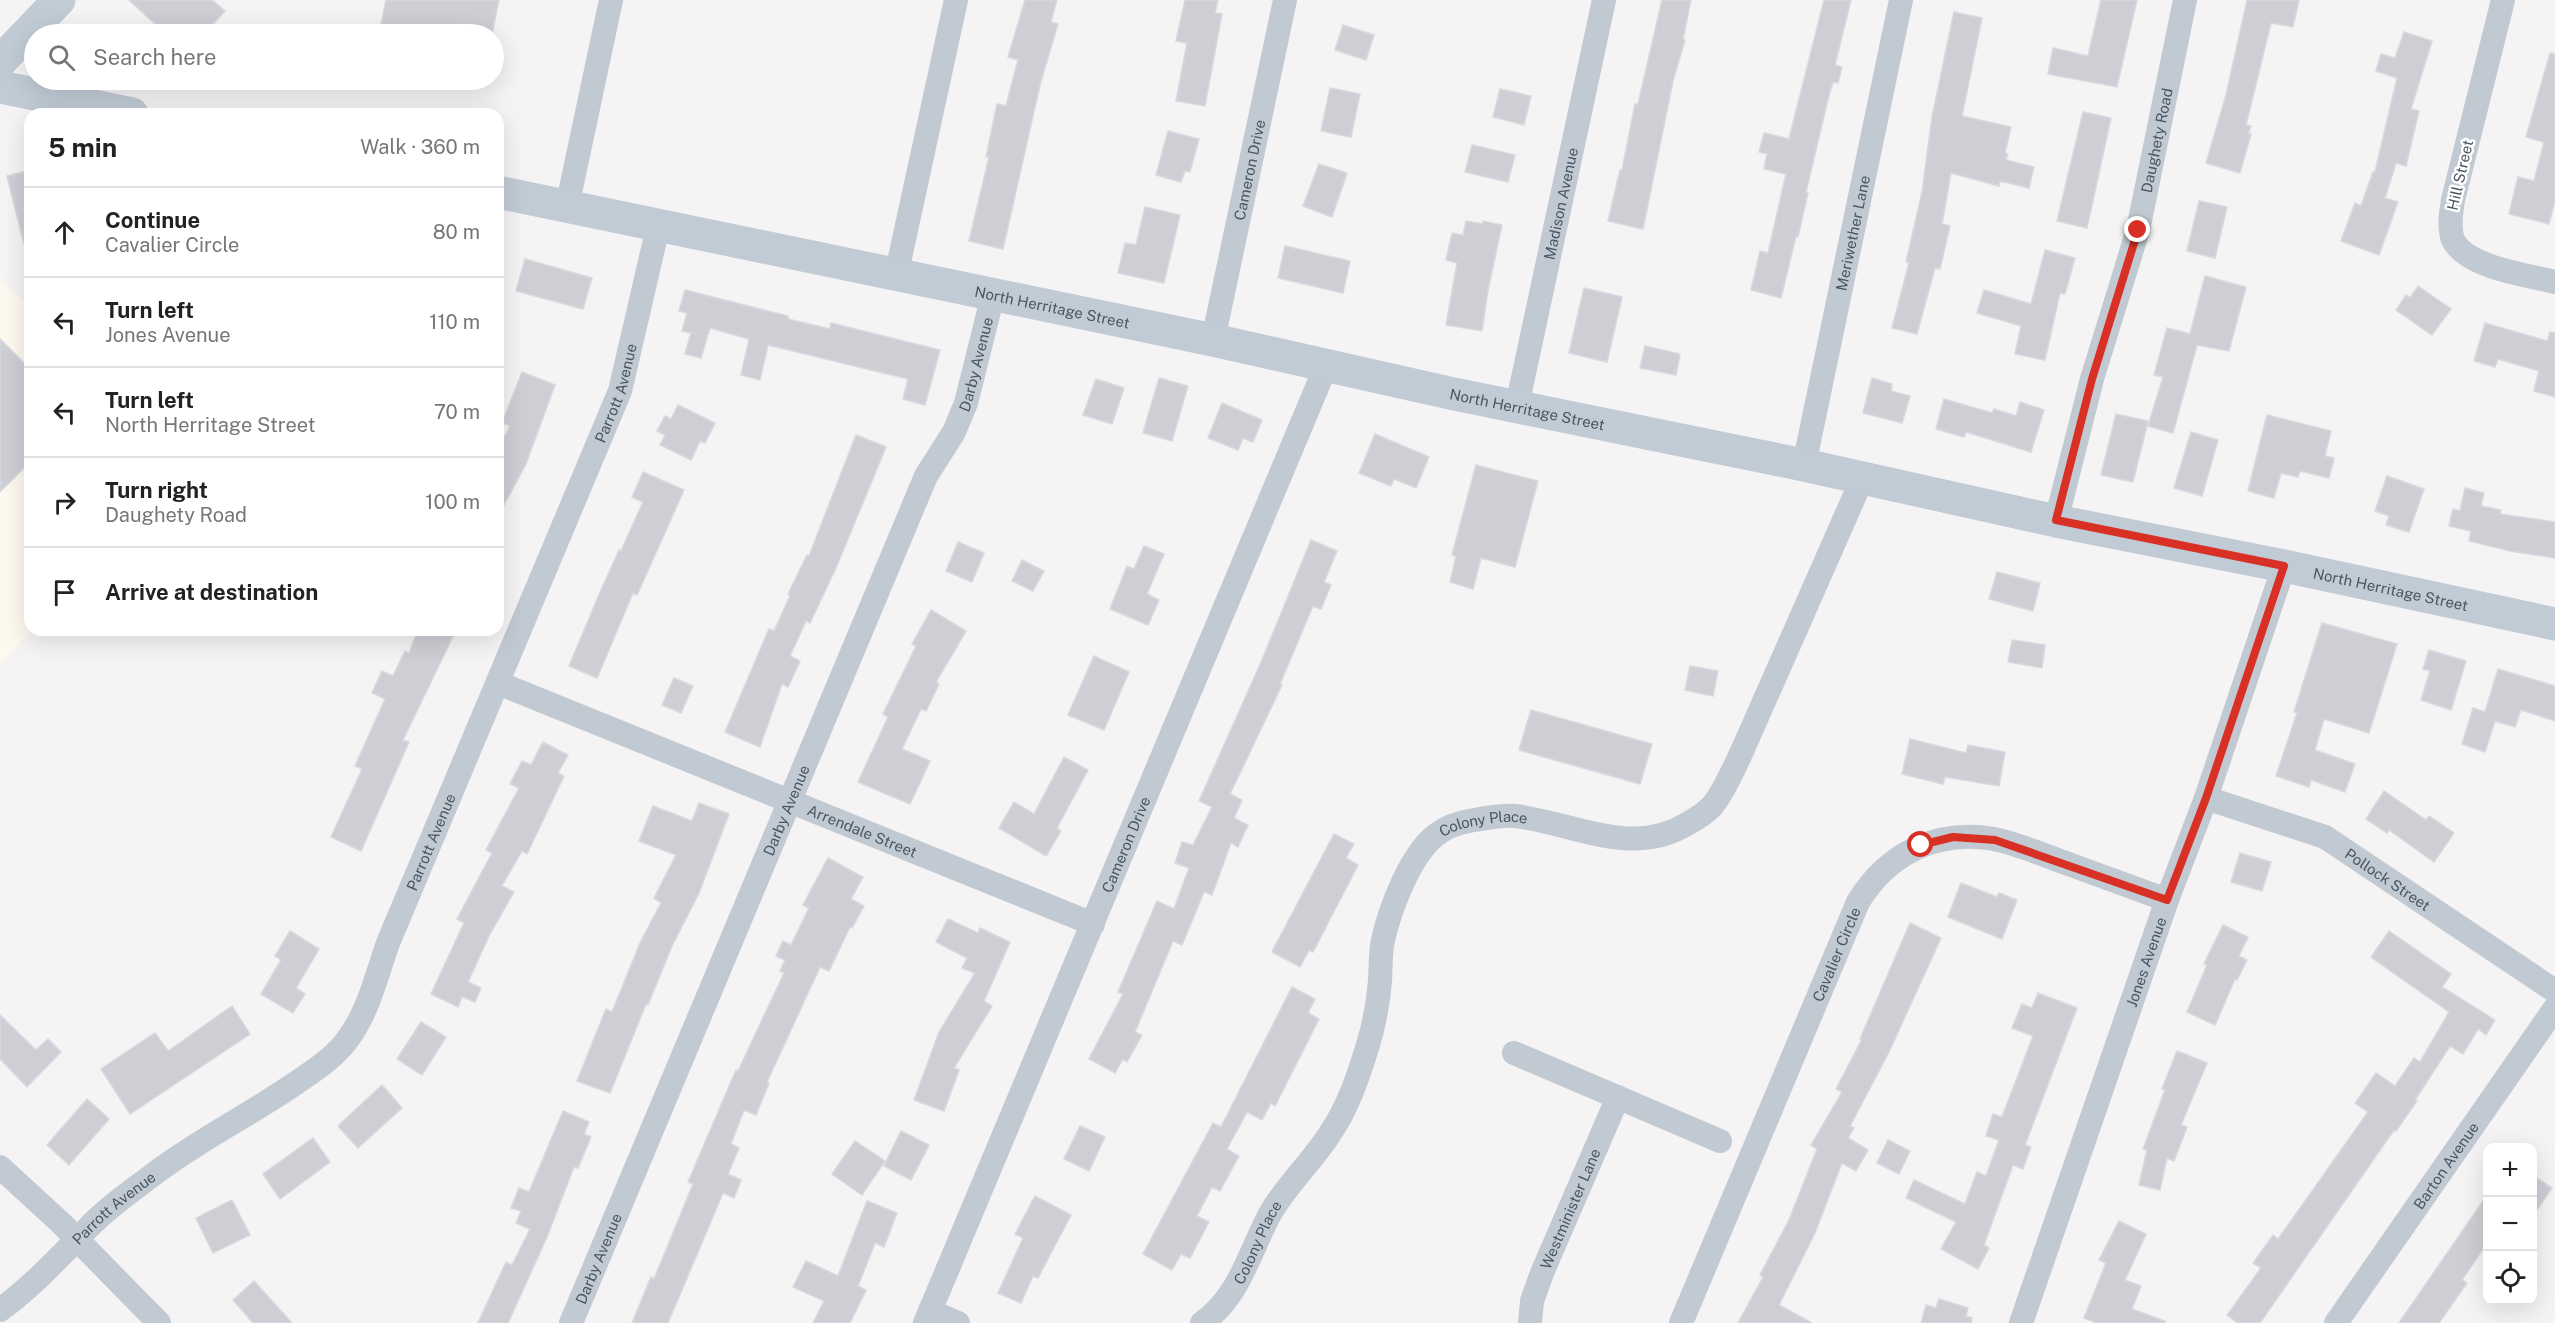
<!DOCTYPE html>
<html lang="en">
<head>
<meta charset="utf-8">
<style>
	:root { --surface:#fff; --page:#f2f2f2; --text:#222; --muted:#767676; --line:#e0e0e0 }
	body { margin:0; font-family:"Public Sans",sans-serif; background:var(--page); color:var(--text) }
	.controls { position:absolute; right:18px; bottom:18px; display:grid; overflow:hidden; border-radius:12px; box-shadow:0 6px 24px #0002 }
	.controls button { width:54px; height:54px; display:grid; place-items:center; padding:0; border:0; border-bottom:2px solid var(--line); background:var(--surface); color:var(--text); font:30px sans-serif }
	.stop { position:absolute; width:18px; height:18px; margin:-14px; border:4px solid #d93025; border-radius:50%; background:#fff }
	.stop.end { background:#d93025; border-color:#fff; box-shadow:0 2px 6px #0008 }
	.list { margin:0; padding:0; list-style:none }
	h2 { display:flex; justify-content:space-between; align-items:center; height:78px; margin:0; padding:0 24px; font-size:26px }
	h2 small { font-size:20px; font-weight:400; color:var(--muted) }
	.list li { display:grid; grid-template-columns:39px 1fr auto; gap:18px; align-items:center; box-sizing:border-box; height:90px; padding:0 24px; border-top:2px solid var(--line) }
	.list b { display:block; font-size:22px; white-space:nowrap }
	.list p { margin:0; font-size:20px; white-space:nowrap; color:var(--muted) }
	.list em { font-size:20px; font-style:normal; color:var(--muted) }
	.icon { flex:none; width:33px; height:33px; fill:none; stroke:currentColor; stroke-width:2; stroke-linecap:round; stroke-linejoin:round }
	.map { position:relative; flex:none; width:2555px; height:1323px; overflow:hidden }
	.search { position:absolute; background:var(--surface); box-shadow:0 6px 24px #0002; left:24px; top:24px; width:480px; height:66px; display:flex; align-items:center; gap:15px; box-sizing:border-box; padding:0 21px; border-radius:33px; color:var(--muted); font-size:22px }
	.panel { position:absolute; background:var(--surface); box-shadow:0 6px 24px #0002; left:24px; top:108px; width:480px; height:528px; border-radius:18px }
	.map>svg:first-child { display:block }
</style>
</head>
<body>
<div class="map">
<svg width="2555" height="1323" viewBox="0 0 2555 1323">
	<rect width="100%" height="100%" fill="#f5f3f3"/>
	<path fill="#fdf9ef" d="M0 279 30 307V630H32L0 665Z"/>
	<g fill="#cdcfd5" stroke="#d7d9de" stroke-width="1.5">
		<path d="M129 0H212L225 11 204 34H166Z"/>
		<path d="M386 0H499L492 34H379Z"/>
		<path d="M1025 0H1057L1051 22 1058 24 1040 85 1003 249 969 241 989 157H986L997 104 1006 106 1018 60 1008 57Z"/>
		<path d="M1185 0H1218L1215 13 1222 14 1205 106 1176 101 1187 43 1176 41Z"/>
		<path d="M1662 0H1691L1683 39 1685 40 1673 81 1643 229 1608 221 1620 170H1622L1635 104H1638Z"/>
		<path d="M1824 0H1851L1835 65 1842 67 1838 83 1833 82 1829 95 1806 192 1808 193 1798 237 1796 236 1781 298 1751 290 1760 251 1768 253 1786 174 1764 169 1767 154 1759 152 1764 133 1789 139Z"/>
		<path d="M2101 0H2137L2117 87 2048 74 2053 48 2088 56Z"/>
		<path d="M2247 0H2299L2293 27 2271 23 2246 125 2251 126 2248 134H2251L2240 173 2206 163 2226 95Z"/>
		<path d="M1954 12 1982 18 1962 116 2011 127 2005 153 2008 154 2006 160 2034 167 2029 188 2000 181 1999 186 1951 173 1942 224 1950 226 1940 269 1935 268 1917 334 1892 328 1909 263 1906 262 1922 192 1932 117Z"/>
		<path d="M1343 25 1374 35 1366 60 1335 50Z"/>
		<path d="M2404 32 2432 41 2411 109 2419 111 2406 166 2396 163 2385 198 2398 202 2379 255 2341 241 2355 203 2361 206 2373 172H2375L2397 78 2376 71 2381 54 2395 58Z"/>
		<path d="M2550 53 2555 54V201L2549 224 2509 214 2518 177 2534 181 2544 142 2526 137Z"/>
		<path d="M1330 88 1360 94 1351 137 1321 131Z"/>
		<path d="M1500 89 1531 96 1524 125 1493 117Z"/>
		<path d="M2083 112 2111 118 2087 228 2057 221Z"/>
		<path d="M1168 131 1199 139 1190 172 1185 171 1181 182 1156 175Z"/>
		<path d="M1472 145 1515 155 1508 182 1465 172Z"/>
		<path d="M1319 164 1347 173 1332 217 1303 206Z"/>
		<path d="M30 170V244H24L7 176Z"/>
		<path d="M2199 201 2227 207 2215 258 2187 251Z"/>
		<path d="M1145 207 1180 215 1164 283 1118 273 1125 243 1136 245Z"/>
		<path d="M1466 221 1482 224 1483 221 1502 225 1488 290 1482 331 1446 325 1457 263 1446 260 1452 233 1463 235Z"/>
		<path d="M1285 246 1350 261 1343 293 1278 278Z"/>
		<path d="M2045 250 2075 258 2065 294 2060 293 2045 360 2015 354 2021 326 1977 313 1984 290 2031 304Z"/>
		<path d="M525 259 592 278 583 309 516 291Z"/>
		<path d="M2205 276 2246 287 2229 351 2197 345 2173 433 2148 426 2163 377 2154 375 2167 328 2190 334Z"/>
		<path d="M2418 286 2451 309 2432 335 2396 310 2406 295 2410 298Z"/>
		<path d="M1584 288 1622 297 1607 362 1569 353Z"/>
		<path d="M685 290 788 316V319L830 329 831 323 940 350 925 405 903 399 908 379 768 345 760 380 741 375 749 339 710 328 701 358 685 354 691 333 682 331 687 313 679 311Z"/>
		<path d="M2485 323 2547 341 2550 332 2555 333V397L2534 391 2539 371 2498 359 2495 367 2474 361Z"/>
		<path d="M0 339 30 369V462L0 492Z"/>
		<path d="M1645 346 1680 354 1676 375 1640 368Z"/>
		<path d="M522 372 555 385 526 464 498 516V449L510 426 502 423Z"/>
		<path d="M1159 378 1188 386 1172 441 1143 433Z"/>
		<path d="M1872 378 1892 384 1891 391 1910 396 1902 423 1863 413Z"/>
		<path d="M1096 379 1124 388 1112 424 1083 415Z"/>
		<path d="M1944 399 1992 413 1994 409 2016 416 2020 402 2044 410 2031 452 1966 432 1964 437 1936 429Z"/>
		<path d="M1222 403 1262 420 1253 442 1243 438 1238 450 1208 438Z"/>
		<path d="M678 405 715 423 705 443 700 441 691 460 660 445 665 435 657 431 665 416 671 419Z"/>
		<path d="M2116 414 2148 421 2133 482 2101 475Z"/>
		<path d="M2267 415 2331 431 2325 456 2334 458 2329 478 2300 471 2298 477 2281 473 2274 498 2248 491Z"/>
		<path d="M2191 432 2218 440 2202 496 2174 488Z"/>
		<path d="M1375 434 1429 457 1416 488 1394 479 1391 486 1359 473Z"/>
		<path d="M856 435 886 447 836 568 810 623 806 621 790 656 800 661 788 687 782 684 760 747 725 732 769 629 774 631 790 596 788 594 807 555 809 556Z"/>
		<path d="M1476 465 1538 481 1515 567 1481 558 1473 589 1450 582 1456 556 1452 555Z"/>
		<path d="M643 472 684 490 637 595 633 593 597 678 569 666 598 597 619 550 621 551 643 502 632 497Z"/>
		<path d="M2387 476 2424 489 2409 532 2386 525 2389 516 2375 511Z"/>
		<path d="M2465 488 2484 493 2481 506 2501 510 2500 514 2555 522V558L2510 551 2469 541 2471 531 2449 526 2453 509 2460 511Z"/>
		<path d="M1311 540 1337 551 1324 582 1331 585 1321 609 1313 606 1280 684 1282 685 1230 794 1242 800 1234 818 1248 825 1238 847 1231 843 1212 895 1204 892 1182 945 1173 941 1135 1032 1142 1035 1127 1062 1123 1059 1115 1073 1089 1059 1123 994 1118 992 1157 901 1174 909 1189 868 1175 863 1182 842 1193 845 1212 807 1199 801 1262 660Z"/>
		<path d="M958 542 984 553 972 582 946 571Z"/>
		<path d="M1144 546 1164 554 1147 594 1159 600 1148 625 1110 609 1127 566 1134 569Z"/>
		<path d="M1022 560 1044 571 1033 591 1012 581Z"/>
		<path d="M1997 572 2040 583 2033 611 1989 599Z"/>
		<path d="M931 610 966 631 936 682 939 684 926 711 921 709 902 749 930 761 910 804 858 782 888 717 883 714 916 646 912 644Z"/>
		<path d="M2322 623 2397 644 2369 733 2324 719 2315 750 2355 764 2345 792 2311 780 2309 787 2276 776 2297 713 2294 712Z"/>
		<path d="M418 630H456L403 740 409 742 361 851 331 837 362 769 355 766 385 699 372 693 382 671 393 676 405 651 409 653Z"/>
		<path d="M2012 640 2045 645 2042 668 2008 662Z"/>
		<path d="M2429 650 2466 661 2451 710 2421 700 2430 671 2423 669Z"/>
		<path d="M1094 656 1129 672 1104 730 1068 715Z"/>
		<path d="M1690 666 1718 671 1713 696 1685 690Z"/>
		<path d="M2498 669 2555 686V721L2521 710 2515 727 2495 721 2485 752 2462 744 2473 708 2485 712Z"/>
		<path d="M674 678 693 686 681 713 662 705Z"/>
		<path d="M1531 710 1652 744 1640 784 1519 750Z"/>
		<path d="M1910 739 1966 753 1968 745 2005 752 1999 786 1945 777 1943 784 1902 774Z"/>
		<path d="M543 742 568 755 558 773 564 776 527 854 522 851 502 886 514 892 489 936 468 982 481 988 475 1002 462 997 458 1007 431 994 464 923 457 919 492 853 486 850 519 788 510 784 522 761 531 765Z"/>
		<path d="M1064 757 1088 770 1057 828 1061 831 1046 856 999 828 1014 802 1034 814Z"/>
		<path d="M2384 791 2426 820 2429 816 2454 833 2434 862 2389 830 2387 833 2366 819Z"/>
		<path d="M699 803 729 814 699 893 672 946 648 1005 646 1004 610 1093 577 1081 606 1009 612 1012 640 943 661 903 654 898 676 855 639 841 653 806 692 821Z"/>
		<path d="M1334 834 1354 844 1346 858 1358 865 1313 952 1309 950 1300 967 1272 952Z"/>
		<path d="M2240 853 2271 862 2262 891 2231 882Z"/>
		<path d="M828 858 863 877 851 899 864 906 852 928 850 927 829 971 820 967 767 1082 769 1083 756 1115 744 1110 731 1144 739 1148 728 1174 741 1180 734 1198 723 1193 668 1323H632L651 1277 654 1279 693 1184 688 1182 736 1070 738 1071 784 973 780 971 785 960 776 956 783 941 791 945 809 908 803 905Z"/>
		<path d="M1961 883 1997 897 1999 893 2017 900 2002 939 1948 917Z"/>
		<path d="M948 919 978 933 980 928 1010 942 984 1001 992 1006 954 1068 959 1070 944 1111 914 1100 939 1032 975 973 962 968 967 958 936 942Z"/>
		<path d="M1910 923 1941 938 1889 1052 1850 1126 1854 1128 1848 1138 1868 1150 1856 1171 1842 1163 1815 1233 1779 1305 1812 1323H1738L1763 1277 1760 1275 1789 1220 1817 1149 1811 1145 1842 1092 1836 1089 1862 1039H1860Z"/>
		<path d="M2223 925 2248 937 2239 956 2247 960 2237 980 2235 979 2215 1025 2187 1012 2207 965 2204 964Z"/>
		<path d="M290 931 319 949 296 988 305 994 293 1013 261 994 281 960 275 956Z"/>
		<path d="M2389 931 2451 974 2442 987 2495 1020 2486 1035 2478 1029 2463 1054 2450 1046 2415 1100 2417 1101 2396 1131 2394 1130 2260 1323H2238L2227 1315 2261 1268 2253 1263 2273 1235 2278 1239 2368 1112 2355 1103 2376 1073 2395 1086 2414 1058 2420 1062 2449 1012 2371 957Z"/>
		<path d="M1292 987 1315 999 1308 1013 1319 1019 1275 1106 1271 1103 1262 1120 1247 1112 1227 1149 1239 1156 1220 1191 1212 1187 1197 1216 1209 1222 1190 1258 1181 1254 1172 1270 1143 1254 1213 1123 1221 1127Z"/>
		<path d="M2038 993 2077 1008 2025 1145 2031 1147 2023 1169 2013 1165 1984 1245 1989 1248 1978 1269 1941 1249 1956 1222 1906 1198 1914 1180 1965 1204 1977 1172 1986 1176 1999 1140 1986 1136 1993 1114 2002 1117 2033 1036 2012 1028 2022 1004 2032 1008Z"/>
		<path d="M232 1006 250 1034 130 1114 101 1069 155 1033 168 1051Z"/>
		<path d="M0 1015 36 1050 48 1039 61 1052 27 1087 0 1059Z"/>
		<path d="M421 1022 446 1037 422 1075 397 1059Z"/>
		<path d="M2177 1051 2207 1063 2181 1125 2187 1127 2174 1161 2167 1158 2160 1190 2139 1185 2147 1150 2143 1149 2165 1090 2162 1089Z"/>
		<path d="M382 1085 402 1108 358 1148 338 1126Z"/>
		<path d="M87 1099 109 1119 69 1165 47 1145Z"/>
		<path d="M563 1111 589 1122 584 1134 591 1137 578 1168 574 1167 547 1237 508 1323H478L506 1262 512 1265 530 1229 516 1223 521 1211 511 1208 519 1188 529 1192Z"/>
		<path d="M1080 1126 1105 1137 1089 1171 1064 1159Z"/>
		<path d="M901 1131 929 1145 911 1180 884 1166Z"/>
		<path d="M313 1138 330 1162 280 1199 263 1174Z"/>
		<path d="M1888 1140 1910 1151 1899 1174 1877 1163Z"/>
		<path d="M855 1141 885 1161 862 1195 832 1174Z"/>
		<path d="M2532 1175 2552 1188 2532 1217Z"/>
		<path d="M2487 1195V1243L2462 1280 2467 1283 2439 1323H2399Z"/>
		<path d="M1035 1196 1071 1215 1038 1278 1033 1276 1021 1303 998 1293 1023 1238 1015 1234Z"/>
		<path d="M232 1200 250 1235 213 1253 196 1218Z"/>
		<path d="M867 1201 897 1213 884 1247 875 1243 858 1286 866 1290 850 1323H813L824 1301 793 1287 806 1261 838 1276Z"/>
		<path d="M2119 1221 2146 1234 2125 1280 2141 1286 2132 1309 2165 1321V1323H2097L2084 1318 2106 1263 2099 1260Z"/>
		<path d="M254 1281 292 1323H253L233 1300Z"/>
		<path d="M1939 1299 1968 1308 1966 1316 1972 1318 1971 1323H1921L1926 1305 1936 1308Z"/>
	</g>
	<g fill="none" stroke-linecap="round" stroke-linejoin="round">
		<g stroke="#c1cad2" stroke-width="24">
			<path d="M2503 0 2453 200C2451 212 2449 225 2452 237 2462 267 2527 275 2555 282"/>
			<path d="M567 207 611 0"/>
			<path d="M896 276 956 0"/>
			<path id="s1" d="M1213 340 1285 0"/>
			<path id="s2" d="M1517 406 1604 0"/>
			<path id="s3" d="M1804 465 1901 0"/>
			<path id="s4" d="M2056 521 2092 379 2138 230 2185 0"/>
			<path id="s5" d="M498 683 1093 924"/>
			<path id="s6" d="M2206 798 2325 837 2555 991"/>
			<path d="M1514 1053 1720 1141"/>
			<path d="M0 1167 61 1223 159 1323"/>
			<path id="s7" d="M0 1310C33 1286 61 1255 90 1226 107 1208 130 1192 150 1177 195 1142 248 1116 296 1083 315 1070 337 1056 350 1036 369 1009 377 974 388 943L620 391 658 227"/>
			<path d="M930 1311 958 1323"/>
			<path id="s8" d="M571 1323 926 476 954 432 966 403 993 295"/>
			<path id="s9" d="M925 1323 1326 366"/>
			<path id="s10" d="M1202 1323C1241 1295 1249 1252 1271 1212 1288 1183 1313 1161 1331 1132 1348 1107 1358 1077 1367 1048 1374 1026 1378 1004 1380 981 1381 968 1380 953 1383 940 1390 909 1410 855 1436 835 1446 827 1461 822 1474 820 1487 818 1501 815 1515 816 1574 823 1631 858 1687 824 1696 819 1706 813 1713 805 1726 788 1734 768 1743 749L1863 477"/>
			<path id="s11" d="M1530 1323 1532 1301 1542 1273 1618 1097"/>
			<path id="s12" d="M1681 1323 1858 902C1888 853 1937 829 1994 839 2018 844 2041 854 2063 862 2098 875 2132 887 2167 900"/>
			<path id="s13" d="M2021 1323 2167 900 2206 798 2284 566"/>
			<path id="s14" d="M2336 1323 2555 1008"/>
		</g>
		<g stroke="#c1cbd6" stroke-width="33">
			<path d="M0 62 59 0"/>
			<path d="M0 87 132 114"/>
			<path id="s15" d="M498 192 1213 340 1454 394 1804 465 2056 521 2284 566 2555 624"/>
		</g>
	</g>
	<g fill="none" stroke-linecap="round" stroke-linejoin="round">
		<path stroke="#d93025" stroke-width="8" d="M1921 845 1953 837 1995 840 2167 900 2206 798 2284 566 2056 520 2092 379 2138 230"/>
	</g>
	<g text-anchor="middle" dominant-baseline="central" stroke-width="5" stroke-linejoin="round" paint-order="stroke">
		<g font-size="15" fill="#4a5661" stroke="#fff">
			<text stroke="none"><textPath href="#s4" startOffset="394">Daughety Road</textPath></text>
			<text stroke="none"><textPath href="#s1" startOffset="174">Cameron Drive</textPath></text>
			<text transform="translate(2460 175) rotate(-77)">Hill Street</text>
			<text stroke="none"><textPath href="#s2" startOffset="207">Madison Avenue</textPath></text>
			<text stroke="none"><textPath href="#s3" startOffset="237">Meriwether Lane</textPath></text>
			<text stroke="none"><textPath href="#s15" startOffset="566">North Herritage Street</textPath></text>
			<text stroke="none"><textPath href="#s8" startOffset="1042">Darby Avenue</textPath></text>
			<text stroke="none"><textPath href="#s7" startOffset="1143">Parrott Avenue</textPath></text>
			<text stroke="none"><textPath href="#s15" startOffset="1052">North Herritage Street</textPath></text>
			<text stroke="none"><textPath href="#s15" startOffset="1934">North Herritage Street</textPath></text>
			<text stroke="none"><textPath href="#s8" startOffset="556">Darby Avenue</textPath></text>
			<text stroke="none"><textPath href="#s10" startOffset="603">Colony Place</textPath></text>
			<text stroke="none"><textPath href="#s5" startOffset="393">Arrendale Street</textPath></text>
			<text stroke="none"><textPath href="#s7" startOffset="657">Parrott Avenue</textPath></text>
			<text stroke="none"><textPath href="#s9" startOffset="519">Cameron Drive</textPath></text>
			<text stroke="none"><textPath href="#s6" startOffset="201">Pollock Street</textPath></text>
			<text stroke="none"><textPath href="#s12" startOffset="400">Cavalier Circle</textPath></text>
			<text stroke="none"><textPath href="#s13" startOffset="382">Jones Avenue</textPath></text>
			<text stroke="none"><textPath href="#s14" startOffset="192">Barton Avenue</textPath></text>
			<text stroke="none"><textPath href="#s7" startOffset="153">Parrott Avenue</textPath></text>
			<text stroke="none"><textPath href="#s11" startOffset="122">Westminister Lane</textPath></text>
			<text stroke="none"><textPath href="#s10" startOffset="99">Colony Place</textPath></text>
			<text stroke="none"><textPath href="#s8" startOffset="70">Darby Avenue</textPath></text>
		</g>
	</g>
</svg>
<div class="controls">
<button>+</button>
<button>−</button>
<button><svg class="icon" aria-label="locate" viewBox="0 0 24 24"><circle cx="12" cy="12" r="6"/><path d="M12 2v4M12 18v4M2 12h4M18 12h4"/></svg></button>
</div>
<div class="stop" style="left:1921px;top:845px"></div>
<div class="stop end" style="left:2138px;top:230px"></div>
<div class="search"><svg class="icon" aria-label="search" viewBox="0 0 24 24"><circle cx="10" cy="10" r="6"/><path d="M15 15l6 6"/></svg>Search here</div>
<section class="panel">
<h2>5 min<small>Walk · 360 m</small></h2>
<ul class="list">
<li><svg class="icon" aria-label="ahead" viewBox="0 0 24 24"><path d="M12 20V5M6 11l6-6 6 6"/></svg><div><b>Continue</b><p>Cavalier Circle</p></div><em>80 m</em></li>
<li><svg class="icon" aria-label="left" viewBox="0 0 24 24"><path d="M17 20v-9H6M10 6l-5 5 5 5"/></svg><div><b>Turn left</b><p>Jones Avenue</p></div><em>110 m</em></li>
<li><svg class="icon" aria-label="left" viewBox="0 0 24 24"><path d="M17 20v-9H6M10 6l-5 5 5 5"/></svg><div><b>Turn left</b><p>North Herritage Street</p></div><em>70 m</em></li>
<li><svg class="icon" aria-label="right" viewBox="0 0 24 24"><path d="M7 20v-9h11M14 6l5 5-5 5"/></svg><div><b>Turn right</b><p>Daughety Road</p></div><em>100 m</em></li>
<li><svg class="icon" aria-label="arrive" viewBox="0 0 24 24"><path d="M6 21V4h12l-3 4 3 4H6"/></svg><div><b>Arrive at destination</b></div></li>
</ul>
</section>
</div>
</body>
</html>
